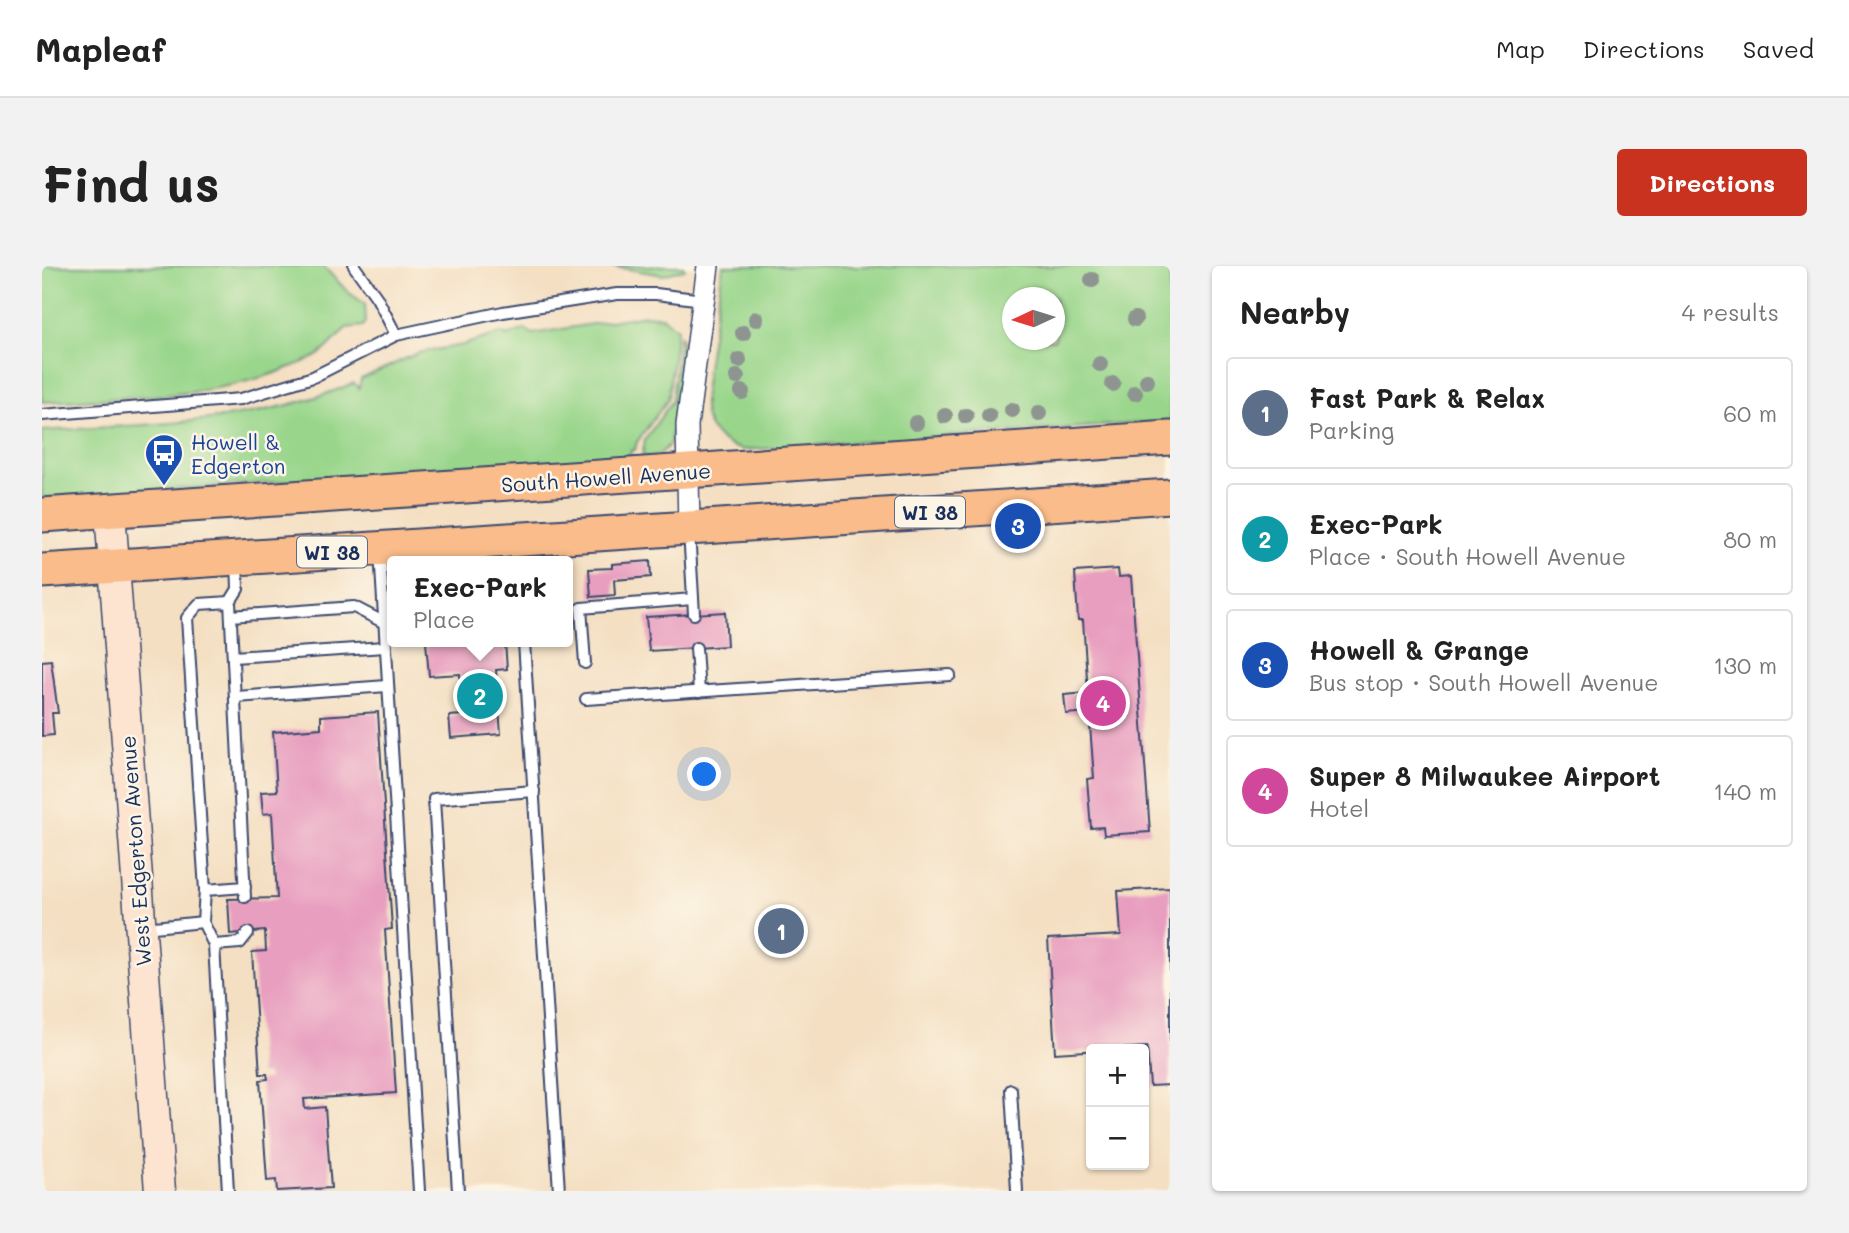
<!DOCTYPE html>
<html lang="en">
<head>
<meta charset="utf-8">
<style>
	:root { --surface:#fff; --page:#f2f2f2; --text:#222; --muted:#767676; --line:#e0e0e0; --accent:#c8321e }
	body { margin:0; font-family:Mali,sans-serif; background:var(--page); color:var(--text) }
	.controls { position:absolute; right:21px; bottom:21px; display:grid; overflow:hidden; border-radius:7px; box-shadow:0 2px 5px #0004 }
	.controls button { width:63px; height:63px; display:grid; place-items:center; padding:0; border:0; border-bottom:2px solid var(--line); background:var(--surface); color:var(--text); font:35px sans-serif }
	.compass { position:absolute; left:960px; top:21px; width:63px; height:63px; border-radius:50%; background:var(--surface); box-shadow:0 2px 5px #0004; rotate:266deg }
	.you { position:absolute; left:663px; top:509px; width:24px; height:24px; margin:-18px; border:5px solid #fff; border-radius:50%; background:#1a73e8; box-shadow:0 0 0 10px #1a73e833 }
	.badge { display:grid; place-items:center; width:46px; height:46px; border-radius:50%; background:var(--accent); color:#fff; font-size:23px; font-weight:700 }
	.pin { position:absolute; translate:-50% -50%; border:4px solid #fff; box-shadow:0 2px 7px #0006 }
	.popup { position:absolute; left:345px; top:290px; width:186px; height:91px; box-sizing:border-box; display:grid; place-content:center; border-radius:7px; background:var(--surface); filter:drop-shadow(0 2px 5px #0005); font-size:23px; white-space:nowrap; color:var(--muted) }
	.popup b { font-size:26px; color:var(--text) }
	.popup::after { content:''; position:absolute; left:50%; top:100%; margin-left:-14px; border:14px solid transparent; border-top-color:var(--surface) }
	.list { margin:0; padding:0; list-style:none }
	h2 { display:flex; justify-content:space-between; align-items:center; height:91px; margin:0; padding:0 28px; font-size:30px }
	h2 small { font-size:23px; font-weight:400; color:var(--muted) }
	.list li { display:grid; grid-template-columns:46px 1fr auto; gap:21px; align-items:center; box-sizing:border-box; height:112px; margin:0 14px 14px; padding:0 14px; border:2px solid var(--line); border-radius:7px }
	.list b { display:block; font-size:26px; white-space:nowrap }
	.list p { margin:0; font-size:23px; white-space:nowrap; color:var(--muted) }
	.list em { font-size:23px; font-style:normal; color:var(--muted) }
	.map { position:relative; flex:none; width:1128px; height:925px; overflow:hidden; border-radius:7px }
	header { display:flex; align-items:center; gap:42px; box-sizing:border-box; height:98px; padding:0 35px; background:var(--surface); border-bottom:2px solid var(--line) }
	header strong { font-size:33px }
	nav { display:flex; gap:38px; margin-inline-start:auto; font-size:24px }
	.intro { display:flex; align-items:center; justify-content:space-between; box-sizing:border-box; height:168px; padding:0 42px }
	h1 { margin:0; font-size:49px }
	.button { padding:18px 32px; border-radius:7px; background:var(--accent); color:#fff; font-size:24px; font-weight:700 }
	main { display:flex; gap:42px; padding:0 42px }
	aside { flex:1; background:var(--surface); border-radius:7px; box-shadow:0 2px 5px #0004 }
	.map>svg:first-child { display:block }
</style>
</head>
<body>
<header>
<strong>Mapleaf</strong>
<nav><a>Map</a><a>Directions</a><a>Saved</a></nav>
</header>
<div class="intro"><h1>Find us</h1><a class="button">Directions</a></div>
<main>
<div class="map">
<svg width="1128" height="925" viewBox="0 0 1128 925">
	<rect width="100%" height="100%" fill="#fcf5e5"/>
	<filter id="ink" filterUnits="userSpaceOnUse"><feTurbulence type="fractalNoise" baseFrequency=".0143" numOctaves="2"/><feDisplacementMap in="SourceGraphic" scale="14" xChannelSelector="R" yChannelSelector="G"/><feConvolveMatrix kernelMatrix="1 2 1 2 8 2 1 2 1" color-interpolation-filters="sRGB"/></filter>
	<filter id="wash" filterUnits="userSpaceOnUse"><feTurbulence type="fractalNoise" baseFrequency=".00686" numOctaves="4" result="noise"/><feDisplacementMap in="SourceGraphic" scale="28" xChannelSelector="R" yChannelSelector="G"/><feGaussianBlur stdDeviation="1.57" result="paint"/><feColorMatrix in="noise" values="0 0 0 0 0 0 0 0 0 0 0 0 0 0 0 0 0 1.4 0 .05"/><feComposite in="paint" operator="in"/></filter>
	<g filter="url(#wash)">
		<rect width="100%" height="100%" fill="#f4dfc2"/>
		<g fill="#99d68b" stroke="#5a8274" stroke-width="2" fill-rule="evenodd">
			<path d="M0 0H281L306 26 323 38 324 56 321 60 304 62C296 71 288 80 278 88 270 94 258 97 249 101 171 133 83 131 0 136Z"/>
			<path d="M567 0H641L643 3 621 9Z"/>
			<path d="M681 0H1128V155L701 184C682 179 669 169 663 150 657 129 678 28 681 0ZM971 32H1013V74H971Z"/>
			<path d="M604 49 621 51 635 63 626 133 595 176 593 184H589L588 192 0 232V165C104 158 215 159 312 117L317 122 319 113 376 87 421 79 459 67 465 70 483 63 491 68Z"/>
			<path d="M638 69 642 84 628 178 617 189 600 191 603 174 630 135Z"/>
		</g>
		<g id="blocks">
			<g fill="#e89ebf">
				<path d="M608 295 609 311 572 314 573 329 549 331 547 303 570 302V298Z"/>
				<path d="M1076 303 1077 311 1089 310 1108 566 1062 569 1061 561 1049 562 1045 513 1052 512 1047 446 1024 448 1022 429 1046 427 1041 354H1036L1033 306Z"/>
				<path d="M683 346 685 380 607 385 604 351Z"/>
				<path d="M384 376H463L465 403 454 404 459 468 409 472 407 450 421 449 418 408 387 410Z"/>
				<path d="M9 394 16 447H10L12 469 0 470V395Z"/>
				<path d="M336 446 350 663 343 664 354 827 262 833 263 843 283 841 289 922 235 925 234 914 225 915 218 814 226 813 225 808H218L210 686 224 685 223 665 188 668 186 633 235 632 230 547 221 548 219 526 235 525 231 466 279 462V450Z"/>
				<path d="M1128 622V819L1108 820 1105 781 1013 787 1006 673 1079 669 1076 625Z"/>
			</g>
		</g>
	</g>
	<g filter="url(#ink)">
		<use href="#blocks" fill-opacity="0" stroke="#3c496d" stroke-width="2"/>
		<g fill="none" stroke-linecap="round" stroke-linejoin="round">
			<defs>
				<g id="lane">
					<path d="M312 0 335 32 354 69"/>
					<path d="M0 149 199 133 271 111 354 69 461 46 575 28H614L661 34"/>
					<path d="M647 265 652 348"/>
					<path d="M338 285 377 925"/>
					<path d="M195 295 196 323 188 336 203 631"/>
					<path d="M188 336 157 338 145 352 163 624 161 656 172 679 198 677 206 667"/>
					<path d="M189 350 312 341 341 356"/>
					<path d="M482 376 517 925"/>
					<path d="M654 382 657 426"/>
					<path d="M191 391 343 381"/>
					<path d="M543 397 539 342 651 333"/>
					<path d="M194 431 345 420"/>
					<path d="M544 433 908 409"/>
					<path d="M163 624 203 621"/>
					<path d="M102 662 161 656"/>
					<path d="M172 679 186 925"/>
					<path d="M969 824 975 925"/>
					<path d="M416 925 392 533 492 525"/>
				</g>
				<path id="street" d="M647 262 645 159 666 0"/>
				<path id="secondary" d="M68 245 118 925"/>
				<g id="primary">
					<path d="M0 249 1128 172"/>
					<path d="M0 305 1128 230"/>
				</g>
			</defs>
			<use href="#lane" stroke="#3c496d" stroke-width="14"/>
			<use href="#street" stroke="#3c496d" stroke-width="24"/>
			<use href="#secondary" stroke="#3c496d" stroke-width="33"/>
			<use href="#primary" stroke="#3c496d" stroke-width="37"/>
			<use href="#lane" stroke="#fff" stroke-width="10"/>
			<use href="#street" stroke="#fff" stroke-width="21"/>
			<use href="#secondary" stroke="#fde4d0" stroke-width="30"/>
			<use href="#primary" stroke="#f9bc8a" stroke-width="33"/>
		</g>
		<g fill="#8e9591">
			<circle cx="1050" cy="14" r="8"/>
			<circle cx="714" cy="53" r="8"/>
			<circle cx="1093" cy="53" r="8"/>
			<circle cx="701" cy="67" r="8"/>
			<circle cx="697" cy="94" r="8"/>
			<circle cx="1058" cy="98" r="8"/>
			<circle cx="695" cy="111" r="8"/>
			<circle cx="1105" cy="115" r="8"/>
			<circle cx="1071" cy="118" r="8"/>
			<circle cx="700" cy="126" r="8"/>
			<circle cx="1093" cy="127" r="8"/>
			<circle cx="970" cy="144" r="8"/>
			<circle cx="997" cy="147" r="8"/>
			<circle cx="903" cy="150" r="8"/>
			<circle cx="924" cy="150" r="8"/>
			<circle cx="947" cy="150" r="8"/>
			<circle cx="874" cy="157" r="8"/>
		</g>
	</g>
	<defs>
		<symbol id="bus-pin" viewBox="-11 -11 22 30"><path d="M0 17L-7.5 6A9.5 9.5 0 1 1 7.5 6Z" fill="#1a4fb4" stroke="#fcf5e5"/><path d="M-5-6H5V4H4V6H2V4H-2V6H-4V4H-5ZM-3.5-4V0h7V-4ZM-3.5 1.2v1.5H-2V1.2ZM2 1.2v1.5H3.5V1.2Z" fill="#fff"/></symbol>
	</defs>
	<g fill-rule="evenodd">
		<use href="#bus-pin" x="100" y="165" width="44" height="60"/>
	</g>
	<g text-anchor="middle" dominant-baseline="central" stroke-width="5" stroke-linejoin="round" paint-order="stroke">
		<g fill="#fcf5e5" stroke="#5e6a86" stroke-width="2">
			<rect x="853" y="230.5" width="70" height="31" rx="5"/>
			<rect x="255" y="270.5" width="70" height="31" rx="5"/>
		</g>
		<g font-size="19" font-weight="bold" fill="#1b2f5e">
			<text x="888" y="246">WI 38</text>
			<text x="290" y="286">WI 38</text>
		</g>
		<g font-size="21" fill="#164399" stroke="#fcf5e5" text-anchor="start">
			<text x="149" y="175">Howell &amp;<tspan x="149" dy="24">Edgerton</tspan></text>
		</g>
		<g font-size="21" fill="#1b2f5e" stroke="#fcf5e5">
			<text transform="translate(564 211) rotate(-4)">South Howell Avenue</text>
			<text transform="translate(93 585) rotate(-94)">West Edgerton Avenue</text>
		</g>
	</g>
</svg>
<div class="controls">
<button>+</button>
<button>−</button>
</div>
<svg class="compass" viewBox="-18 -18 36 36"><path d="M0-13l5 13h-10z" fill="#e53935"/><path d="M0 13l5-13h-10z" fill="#767676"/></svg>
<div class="you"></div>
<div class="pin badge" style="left:739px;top:665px;background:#5c6f8a">1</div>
<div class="pin badge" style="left:438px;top:430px;background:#0f9aa8">2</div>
<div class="popup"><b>Exec-Park</b>Place</div>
<div class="pin badge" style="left:976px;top:260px;background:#1a4fb4">3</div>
<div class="pin badge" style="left:1061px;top:437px;background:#d1479c">4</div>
</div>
<aside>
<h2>Nearby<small>4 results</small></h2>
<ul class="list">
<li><span class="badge" style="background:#5c6f8a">1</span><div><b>Fast Park &amp; Relax</b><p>Parking</p></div><em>60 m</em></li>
<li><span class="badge" style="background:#0f9aa8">2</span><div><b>Exec-Park</b><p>Place · South Howell Avenue</p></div><em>80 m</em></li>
<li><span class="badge" style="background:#1a4fb4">3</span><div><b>Howell &amp; Grange</b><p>Bus stop · South Howell Avenue</p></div><em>130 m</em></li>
<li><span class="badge" style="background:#d1479c">4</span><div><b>Super 8 Milwaukee Airport</b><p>Hotel</p></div><em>140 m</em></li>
</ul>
</aside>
</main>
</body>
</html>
